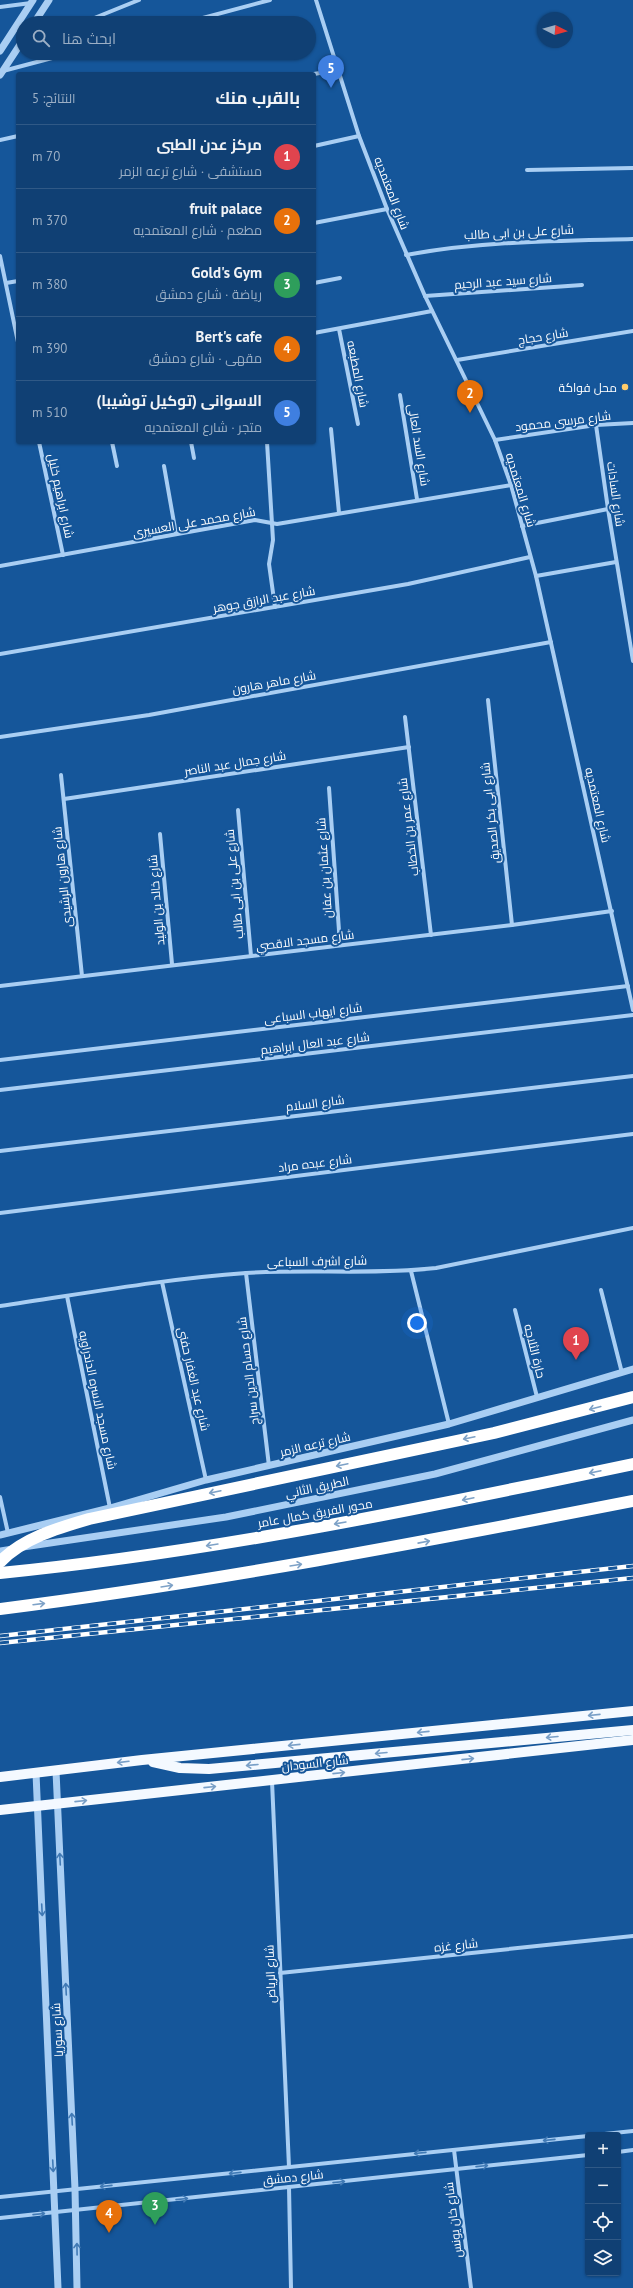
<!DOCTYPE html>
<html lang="ar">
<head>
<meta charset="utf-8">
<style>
	:root { --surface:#104074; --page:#194779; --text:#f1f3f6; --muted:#9cafc5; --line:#305986; --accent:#ffcc6a }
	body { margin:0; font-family:"PT Sans",Cairo,sans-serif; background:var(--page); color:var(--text); direction:rtl }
	.controls { position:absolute; right:12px; bottom:12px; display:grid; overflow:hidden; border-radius:4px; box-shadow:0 1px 3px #0004 }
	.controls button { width:36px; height:36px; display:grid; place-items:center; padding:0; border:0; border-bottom:1px solid var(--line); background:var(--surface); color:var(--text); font:20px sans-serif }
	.compass { position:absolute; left:537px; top:12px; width:36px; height:36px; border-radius:50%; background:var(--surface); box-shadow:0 1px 3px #0004; rotate:95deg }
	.you { position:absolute; left:417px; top:1323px; width:14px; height:14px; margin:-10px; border:3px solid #fff; border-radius:50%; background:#1a73e8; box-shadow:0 0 0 6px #1a73e833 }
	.badge { display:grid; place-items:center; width:26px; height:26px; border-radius:50%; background:var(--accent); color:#fff; font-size:13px; font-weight:700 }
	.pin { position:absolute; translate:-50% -33px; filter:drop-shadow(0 1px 2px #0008) }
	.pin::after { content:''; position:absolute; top:21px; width:14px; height:12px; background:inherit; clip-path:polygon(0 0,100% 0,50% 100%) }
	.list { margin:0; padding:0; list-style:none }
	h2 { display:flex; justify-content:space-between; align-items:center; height:52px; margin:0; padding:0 16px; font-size:17px }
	h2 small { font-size:13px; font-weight:400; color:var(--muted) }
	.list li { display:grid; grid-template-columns:26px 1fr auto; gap:12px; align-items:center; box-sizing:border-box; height:64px; padding:0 16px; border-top:1px solid var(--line) }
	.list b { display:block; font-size:15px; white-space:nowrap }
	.list p { margin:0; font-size:13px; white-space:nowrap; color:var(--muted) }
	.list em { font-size:13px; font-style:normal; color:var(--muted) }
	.icon { flex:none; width:22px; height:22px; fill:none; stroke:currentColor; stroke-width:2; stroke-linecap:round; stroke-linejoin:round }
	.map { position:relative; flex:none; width:633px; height:2288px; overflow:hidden; direction:ltr }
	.search { position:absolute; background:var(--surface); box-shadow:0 1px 3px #0004; left:16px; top:16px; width:300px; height:44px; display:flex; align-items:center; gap:10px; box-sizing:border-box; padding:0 14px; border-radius:22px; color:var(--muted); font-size:15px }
	.panel { position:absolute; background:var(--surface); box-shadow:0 1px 3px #0004; left:16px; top:72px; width:300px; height:372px; border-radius:4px; direction:rtl }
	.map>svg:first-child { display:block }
</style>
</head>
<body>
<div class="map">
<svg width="633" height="2288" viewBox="0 0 633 2288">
	<rect width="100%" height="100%" fill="#15569a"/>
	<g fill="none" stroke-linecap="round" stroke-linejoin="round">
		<g stroke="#a9cef3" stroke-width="4">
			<path d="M316 0 359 136 387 209 425 296 495 440 511 485 536 576 633 1010"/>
			<path d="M0 7 31 3"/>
			<path d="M82 23 139 0"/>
			<path d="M184 23 270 0"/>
			<path d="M3 71 71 53"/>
			<path d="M314 74 337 70"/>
			<path d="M0 140 18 136"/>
			<path d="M314 146 359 136"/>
			<path d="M527 170 633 168"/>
			<path d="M314 223 387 209"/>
			<path d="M406 255C481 241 557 241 633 239"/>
			<path d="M0 256 18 342"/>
			<path d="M6 283 18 281"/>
			<path d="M314 283 340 278"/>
			<path d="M425 296 582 285"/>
			<path d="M339 329 358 424"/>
			<path d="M314 333 432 311"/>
			<path d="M457 360 633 331"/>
			<path d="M400 395 417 499"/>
			<path d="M596 425 608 509 633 661"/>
			<path d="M331 429 339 513"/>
			<path d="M495 440 596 425 633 423"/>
			<path d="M39 442 63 555"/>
			<path d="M112 442 117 466"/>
			<path d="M191 442 194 458"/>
			<path d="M267 442 273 540 269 564 275 607"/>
			<path d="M164 466 176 534"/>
			<path d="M522 526 608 509"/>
			<path d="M0 566 255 520 277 524 511 485"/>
			<path d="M536 576 616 562"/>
			<path d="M0 654 408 584 530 557"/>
			<path d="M488 700 512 925"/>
			<path d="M405 717 431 935"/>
			<path d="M0 737 149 715 551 642"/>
			<path d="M61 775 82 976"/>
			<path d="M329 788 340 945"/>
			<path d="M64 799 409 747"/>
			<path d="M238 810 251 956"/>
			<path d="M160 834 172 964"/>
			<path d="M0 986 512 925 612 911"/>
			<path d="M0 1060 628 986"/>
			<path d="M0 1090 633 1015"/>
			<path d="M0 1151 633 1076"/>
			<path d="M0 1213 633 1134"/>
			<path d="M411 1271 449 1424"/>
			<path d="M246 1273 269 1466"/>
			<path d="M162 1282 206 1480"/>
			<path d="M601 1290 622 1373"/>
			<path d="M67 1296 110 1508"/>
			<path d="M0 1306C82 1294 163 1279 246 1273 309 1269 373 1275 436 1268L633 1228"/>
			<path d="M515 1310 537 1397"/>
			<path d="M0 1497 8 1533"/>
			<path d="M272 1781 289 2167"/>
			<path d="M280 1973 633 1936"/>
			<path d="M595 2135 633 2131"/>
			<path d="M454 2150 471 2288"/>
			<path d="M618 2152 633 2150"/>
			<path d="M289 2187 291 2288"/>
			<path d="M0 2197 588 2136"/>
			<path d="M0 2218 588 2155"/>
		</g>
		<g stroke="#a9cef3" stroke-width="7">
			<path d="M34 23 49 0"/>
			<path d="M0 51 33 0"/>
			<path d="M0 75 23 40"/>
			<path d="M0 1535 110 1508 206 1480 449 1424 633 1369"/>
			<path d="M23 1547 226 1517 435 1474 633 1420"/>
			<path d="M0 1551 13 1549"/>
			<path d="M56 1771 75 2189 77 2288"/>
			<path d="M36 1773 58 2288"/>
		</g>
		<g stroke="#f4f9ff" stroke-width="10">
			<path d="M153 1762 180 1768 209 1769 633 1730"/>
			<path d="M0 1777 142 1760 633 1711"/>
			<path d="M0 1810 633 1740"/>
		</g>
		<g stroke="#fff" stroke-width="12">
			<path d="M0 1573C213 1552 424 1508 633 1464"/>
			<path d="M0 1609C213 1582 423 1542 633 1501"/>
		</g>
		<defs>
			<g id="rail">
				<path d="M0 1636 633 1566"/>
				<path d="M0 1643 633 1578"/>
			</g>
		</defs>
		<use href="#rail" stroke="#fff" stroke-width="4.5"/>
		<use href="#rail" stroke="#15569a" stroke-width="3" stroke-dasharray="9" stroke-linecap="butt"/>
		<path stroke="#fff" stroke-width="12" d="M0 1562C23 1538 58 1528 89 1519L494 1433 633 1397"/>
	</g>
	<defs><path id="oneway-shaft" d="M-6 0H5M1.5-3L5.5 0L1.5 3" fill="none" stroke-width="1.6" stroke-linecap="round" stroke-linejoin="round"/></defs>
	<g stroke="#7ea2c7">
		<use href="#oneway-shaft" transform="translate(595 1408) rotate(165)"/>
		<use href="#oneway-shaft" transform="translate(469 1438) rotate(168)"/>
		<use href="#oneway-shaft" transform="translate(342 1465) rotate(168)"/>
		<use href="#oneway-shaft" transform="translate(595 1472) rotate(168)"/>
		<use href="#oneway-shaft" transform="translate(215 1492) rotate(168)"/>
		<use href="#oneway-shaft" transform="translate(468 1499) rotate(168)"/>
		<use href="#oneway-shaft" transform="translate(340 1523) rotate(170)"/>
		<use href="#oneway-shaft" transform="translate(424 1542) rotate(-11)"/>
		<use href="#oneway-shaft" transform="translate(212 1545) rotate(171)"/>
		<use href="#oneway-shaft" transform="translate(296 1565) rotate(-9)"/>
		<use href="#oneway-shaft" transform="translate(167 1586) rotate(-9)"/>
		<use href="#oneway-shaft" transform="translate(39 1604) rotate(-7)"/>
	</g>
	<g stroke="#799fc7">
		<use href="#oneway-shaft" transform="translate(594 1715) rotate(174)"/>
		<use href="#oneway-shaft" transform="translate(423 1732) rotate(174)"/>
		<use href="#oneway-shaft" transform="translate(552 1737) rotate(175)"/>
		<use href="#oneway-shaft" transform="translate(294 1745) rotate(174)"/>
		<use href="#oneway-shaft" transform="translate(381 1753) rotate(175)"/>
		<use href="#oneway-shaft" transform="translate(468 1759) rotate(-6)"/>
		<use href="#oneway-shaft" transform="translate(123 1762) rotate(173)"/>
		<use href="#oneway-shaft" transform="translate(252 1765) rotate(175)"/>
		<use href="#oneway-shaft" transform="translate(339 1773) rotate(-6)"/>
		<use href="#oneway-shaft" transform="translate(210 1787) rotate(-6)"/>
		<use href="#oneway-shaft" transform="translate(81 1801) rotate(-6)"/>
	</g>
	<g stroke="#417ab5">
		<use href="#oneway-shaft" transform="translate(60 1859) rotate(-93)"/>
		<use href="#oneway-shaft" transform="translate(42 1910) rotate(87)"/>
		<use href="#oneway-shaft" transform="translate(66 1989) rotate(-93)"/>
		<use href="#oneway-shaft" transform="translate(72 2119) rotate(-93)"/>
		<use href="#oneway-shaft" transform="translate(549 2140) rotate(174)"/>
		<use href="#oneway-shaft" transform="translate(420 2153) rotate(174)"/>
		<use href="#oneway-shaft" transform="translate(53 2166) rotate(87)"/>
		<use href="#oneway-shaft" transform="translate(482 2166) rotate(-6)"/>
		<use href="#oneway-shaft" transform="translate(235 2173) rotate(174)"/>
		<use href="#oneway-shaft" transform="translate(339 2182) rotate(-6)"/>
		<use href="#oneway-shaft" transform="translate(106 2186) rotate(174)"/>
		<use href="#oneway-shaft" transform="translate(182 2199) rotate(-6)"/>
		<use href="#oneway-shaft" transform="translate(39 2214) rotate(-6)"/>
		<use href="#oneway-shaft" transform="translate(77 2249) rotate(-91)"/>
	</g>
	<circle fill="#ffcc6a" stroke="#15569a" stroke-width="1.5" cx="625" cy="387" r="4"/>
	<g text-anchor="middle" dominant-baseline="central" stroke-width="4" stroke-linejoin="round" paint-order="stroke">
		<g font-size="12" fill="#fff" stroke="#15569a">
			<text transform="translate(392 193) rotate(69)">شارع المعتمديه</text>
			<text transform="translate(519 232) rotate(-3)">شارع على بن ابى طالب</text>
			<text transform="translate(503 281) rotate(-4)">شارع سيد عبد الرحيم</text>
			<text transform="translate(543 336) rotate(-9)">شارع حجاج</text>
			<text transform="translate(358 374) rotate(79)">شارع المطبعه</text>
			<text transform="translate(563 421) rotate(-7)">شارع مرسى محمود</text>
			<text transform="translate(419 445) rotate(81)">شارع السد العالى</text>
			<text transform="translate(521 490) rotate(73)">شارع المعتمديه</text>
			<text transform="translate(616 494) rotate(82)">شارع السادات</text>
			<text transform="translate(61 496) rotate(78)">شارع ابراهيم خليل</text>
			<text transform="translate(194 522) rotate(-10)">شارع محمد على العسيرى</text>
			<text transform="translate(264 599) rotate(-10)">شارع عبد الرازق جوهر</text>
			<text transform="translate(274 682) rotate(-10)">شارع ماهر هارون</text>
			<text transform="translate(235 763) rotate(-9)">شارع جمال عبد الناصر</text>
			<text transform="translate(598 805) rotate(77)">شارع المعتمديه</text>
			<text transform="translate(490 813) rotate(-96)">شارع ابى بكر الصديق</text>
			<text transform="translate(408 827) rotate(-97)">شارع عمر بن الخطاب</text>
			<text transform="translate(324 868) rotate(-94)">شارع عثمان بن عفان</text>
			<text transform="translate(62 877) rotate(-96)">شارع هارون الرشيدى</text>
			<text transform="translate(234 884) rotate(-95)">شارع على بن ابى طالب</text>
			<text transform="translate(156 900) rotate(-95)">شارع خالد بن الوليد</text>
			<text transform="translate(305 940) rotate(-7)">شارع مسجد الاقصي</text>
			<text transform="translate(313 1013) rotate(-7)">شارع ايهاب السباعى</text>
			<text transform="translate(315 1043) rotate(-7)">شارع عبد العال ابراهيم</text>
			<text transform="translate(315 1103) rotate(-7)">شارع السلام</text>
			<text transform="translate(315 1163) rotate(-7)">شارع عبده مراد</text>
			<text transform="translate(317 1261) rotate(-1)">شارع اشرف السباعى</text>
			<text transform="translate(535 1351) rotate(76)">حارة الثلاجه</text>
			<text transform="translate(248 1371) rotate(-97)">شارع حسام الدين سراج</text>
			<text transform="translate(194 1379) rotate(77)">شارع عبد الغفار حفنى</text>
			<text transform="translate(98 1400) rotate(78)">شارع مسجد الاسره الدندراويه</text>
			<text transform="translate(315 1444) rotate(-13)">شارع ترعه الزمر</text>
			<text transform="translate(317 1487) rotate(-12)">الطريق الثاني</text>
			<text transform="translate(315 1513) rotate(-10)">محور الفريق كمال عامر</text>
			<text transform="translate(315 1763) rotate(-6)">شارع السودان</text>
			<text transform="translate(456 1945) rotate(-6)">شارع غزه</text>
			<text transform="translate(270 1974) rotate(-92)">شارع الرياض</text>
			<text transform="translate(57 2030) rotate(-93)">شارع سوريا</text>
			<text transform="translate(293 2177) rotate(-6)">شارع دمشق</text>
			<text transform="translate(453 2220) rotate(-97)">شارع خان يونس</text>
		</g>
		<g font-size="12" fill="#fff" stroke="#15569a" text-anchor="end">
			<text x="617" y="387">محل فواكة</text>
		</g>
	</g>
</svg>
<div class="controls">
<button>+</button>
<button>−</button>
<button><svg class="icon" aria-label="locate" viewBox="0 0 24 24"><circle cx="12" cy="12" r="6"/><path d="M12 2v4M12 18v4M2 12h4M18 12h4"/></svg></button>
<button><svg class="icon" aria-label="layers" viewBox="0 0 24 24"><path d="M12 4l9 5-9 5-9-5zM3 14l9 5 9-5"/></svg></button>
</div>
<svg class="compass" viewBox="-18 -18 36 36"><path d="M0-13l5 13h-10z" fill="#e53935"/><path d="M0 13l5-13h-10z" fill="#9cafc5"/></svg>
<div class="you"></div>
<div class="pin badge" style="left:576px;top:1360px;background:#e0444e">1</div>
<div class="pin badge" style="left:470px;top:413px;background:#e8710a">2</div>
<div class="pin badge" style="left:155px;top:2225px;background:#2e9e5b">3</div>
<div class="pin badge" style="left:109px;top:2233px;background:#e8710a">4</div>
<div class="pin badge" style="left:331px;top:88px;background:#3f7fe0">5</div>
<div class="search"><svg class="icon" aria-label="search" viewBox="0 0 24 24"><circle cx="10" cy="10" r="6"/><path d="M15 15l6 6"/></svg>ابحث هنا</div>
<section class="panel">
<h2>بالقرب منك<small>النتائج: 5</small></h2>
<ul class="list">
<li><span class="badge" style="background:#e0444e">1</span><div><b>مركز عدن الطبى</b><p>مستشفى · شارع ترعه الزمر</p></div><em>70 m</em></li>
<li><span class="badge" style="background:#e8710a">2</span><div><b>fruit palace</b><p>مطعم · شارع المعتمديه</p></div><em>370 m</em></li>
<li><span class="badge" style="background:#2e9e5b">3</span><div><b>Gold's Gym</b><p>رياضة · شارع دمشق</p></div><em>380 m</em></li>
<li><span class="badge" style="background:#e8710a">4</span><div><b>Bert's cafe</b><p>مقهى · شارع دمشق</p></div><em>390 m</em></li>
<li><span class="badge" style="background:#3f7fe0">5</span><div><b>الاسوانى (توكيل توشيبا)</b><p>متجر · شارع المعتمديه</p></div><em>510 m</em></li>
</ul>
</section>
</div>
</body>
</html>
